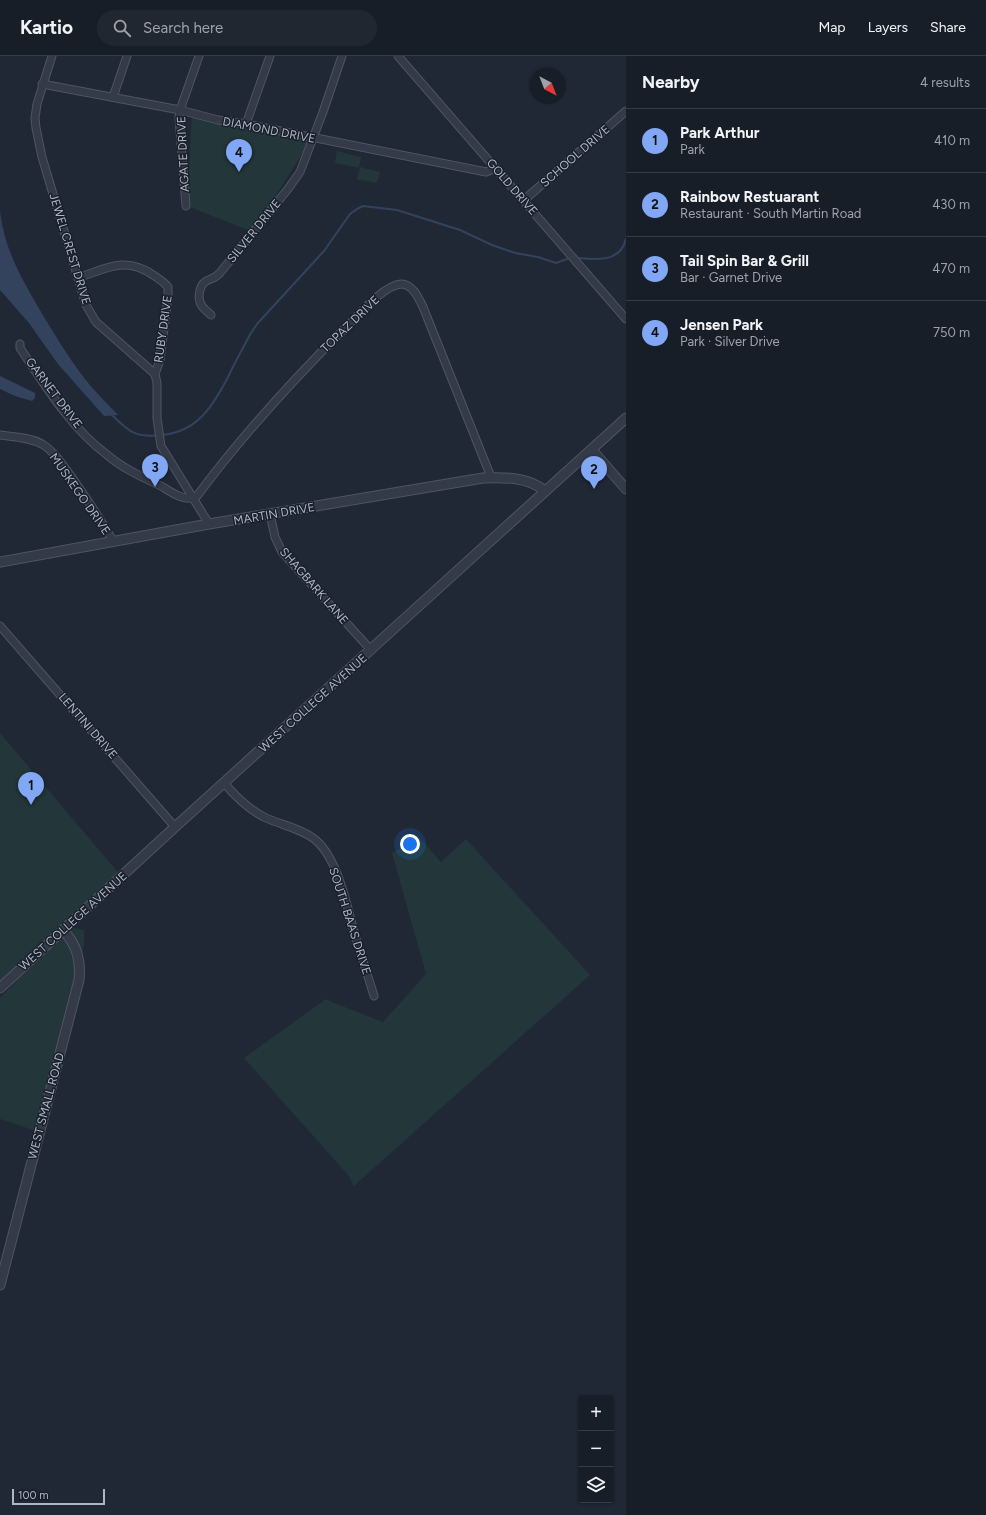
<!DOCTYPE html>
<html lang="en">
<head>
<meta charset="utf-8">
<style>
	:root { --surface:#181e28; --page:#212730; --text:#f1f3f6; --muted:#9fa2a8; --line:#363c45; --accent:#82a7f5 }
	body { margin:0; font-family:Figtree,sans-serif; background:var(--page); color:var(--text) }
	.controls { position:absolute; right:12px; bottom:12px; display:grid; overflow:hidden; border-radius:4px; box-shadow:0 1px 3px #0004 }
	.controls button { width:36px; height:36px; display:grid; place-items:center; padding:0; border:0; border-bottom:1px solid var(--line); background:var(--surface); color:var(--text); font:20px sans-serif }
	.compass { position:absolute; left:530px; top:12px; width:36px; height:36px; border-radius:50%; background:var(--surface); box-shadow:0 1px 3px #0004; rotate:138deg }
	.scale { position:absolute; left:12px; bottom:10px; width:93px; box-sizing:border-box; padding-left:4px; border:2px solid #aeb5c4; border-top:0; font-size:11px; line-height:14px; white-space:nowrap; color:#aeb5c4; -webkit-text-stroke:3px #19202b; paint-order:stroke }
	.you { position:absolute; left:410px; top:788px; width:14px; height:14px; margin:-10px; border:3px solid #fff; border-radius:50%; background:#1a73e8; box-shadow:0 0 0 6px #1a73e833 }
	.badge { display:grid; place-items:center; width:26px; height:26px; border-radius:50%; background:var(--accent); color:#111; font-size:13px; font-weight:700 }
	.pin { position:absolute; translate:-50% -33px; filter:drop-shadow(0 1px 2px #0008) }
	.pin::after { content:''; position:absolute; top:21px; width:14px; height:12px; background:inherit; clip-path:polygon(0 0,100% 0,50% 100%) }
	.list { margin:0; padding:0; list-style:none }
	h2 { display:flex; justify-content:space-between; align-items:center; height:52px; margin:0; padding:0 16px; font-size:17px }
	h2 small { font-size:13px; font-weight:400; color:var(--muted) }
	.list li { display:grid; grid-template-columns:26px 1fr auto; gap:12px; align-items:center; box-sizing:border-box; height:64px; padding:0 16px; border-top:1px solid var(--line) }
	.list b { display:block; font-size:15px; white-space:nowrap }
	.list p { margin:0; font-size:13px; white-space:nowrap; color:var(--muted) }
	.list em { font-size:13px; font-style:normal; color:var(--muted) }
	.icon { flex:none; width:22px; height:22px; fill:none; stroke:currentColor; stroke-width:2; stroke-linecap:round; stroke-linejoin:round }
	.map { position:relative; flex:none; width:626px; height:1459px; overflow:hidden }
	header { display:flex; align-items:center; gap:24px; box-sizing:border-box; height:56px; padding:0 20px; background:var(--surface); border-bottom:1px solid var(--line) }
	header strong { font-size:19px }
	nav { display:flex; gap:22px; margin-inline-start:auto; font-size:14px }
	.search { width:280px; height:36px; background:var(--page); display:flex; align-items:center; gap:10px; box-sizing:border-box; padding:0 14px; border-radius:22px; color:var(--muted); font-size:15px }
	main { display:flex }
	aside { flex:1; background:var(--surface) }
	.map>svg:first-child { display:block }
</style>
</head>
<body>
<header>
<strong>Kartio</strong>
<div class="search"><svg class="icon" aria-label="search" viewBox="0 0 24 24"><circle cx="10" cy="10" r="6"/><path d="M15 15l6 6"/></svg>Search here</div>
<nav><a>Map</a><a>Layers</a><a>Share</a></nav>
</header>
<main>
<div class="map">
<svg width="626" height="1459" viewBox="0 0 626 1459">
	<rect width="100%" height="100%" fill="#202836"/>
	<g fill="#233639">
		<path d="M192 58 312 82 253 176 187 150Z"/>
		<path d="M337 95 361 101 359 112 335 107Z"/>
		<path d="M360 111 380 116 377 127 357 123Z"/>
		<path d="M0 677 122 821 0 932Z"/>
		<path d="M419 781 441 806 466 783 590 919 354 1130 348 1119 244 1002 326 943 332 946 383 966 426 918 392 797Z"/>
		<path d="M74 872 84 874V888L36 1075 0 1063V942L24 917Z"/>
	</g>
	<g fill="#34435d">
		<path d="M0 155C4 193 22 223 41 256 55 279 68 301 85 323 94 335 107 347 118 359L104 360 58 308 29 267 0 234Z"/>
		<path d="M0 320 35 337V342L32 345 15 340 0 333Z"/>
	</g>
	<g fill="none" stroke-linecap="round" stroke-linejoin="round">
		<g stroke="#34435d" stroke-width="2">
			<path d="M579 202C598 204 620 206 626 183"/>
			<path d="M111 358C129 376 135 382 162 379 197 376 213 350 228 321 235 306 243 292 251 277L257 268 324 195 350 158 357 153 363 150 397 154 460 174 492 189 515 197 538 201 556 207 567 203"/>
		</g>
		<defs>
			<g id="minor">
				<path d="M52 0 37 48 35 62 36 72 42 101 86 249 96 266 155 318 157 327V362L161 390 209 468"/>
				<path d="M398 0 626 263"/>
				<path d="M42 28 180 54 218 64 246 68 486 116 496 112"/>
				<path d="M113 41 127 0"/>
				<path d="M246 68 270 0"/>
				<path d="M524 144 626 55"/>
				<path d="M186 150 179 62 180 54 199 0"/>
				<path d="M78 222C107 212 126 200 153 219 159 223 164 226 168 231V241L160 304 155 318"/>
				<path d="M211 259C208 256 204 253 202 250 197 244 199 230 205 226 210 222 213 224 219 218L288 133 300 116 323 56 342 0"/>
				<path d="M20 288V292C45 329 70 371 106 398 122 412 142 421 161 430 171 436 186 447 197 440 241 381 290 327 342 275 355 263 383 229 401 228 413 228 419 243 423 251L491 421"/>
				<path d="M0 379C14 381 29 381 42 388 55 396 64 411 73 423 87 443 101 464 113 485"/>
				<path d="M270 458 275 481 282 496 371 594"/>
				<path d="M0 570 175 771"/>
				<path d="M224 727C236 741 249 754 266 762 282 769 299 772 313 782 338 800 347 851 355 879 361 899 368 920 374 940"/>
			</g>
			<g id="tertiary">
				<path d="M592 394 626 433"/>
				<path d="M0 506 209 468 483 422C504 421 529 421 545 435"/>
				<path d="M0 932 175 771 626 362"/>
				<path d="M0 1229 79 924C81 904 77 889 63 874"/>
			</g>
		</defs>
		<use href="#minor" stroke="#4e5562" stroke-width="9"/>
		<use href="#tertiary" stroke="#4e5562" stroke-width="11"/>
		<use href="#minor" stroke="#343a47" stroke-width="7"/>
		<use href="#tertiary" stroke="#343a47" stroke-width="9"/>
	</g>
	<g text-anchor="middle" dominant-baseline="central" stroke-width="3" stroke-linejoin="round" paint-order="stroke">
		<g font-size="12" fill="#aeb5c4" stroke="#19202b">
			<text transform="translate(269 74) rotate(11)">DIAMOND DRIVE</text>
			<text transform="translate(183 98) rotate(-93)">AGATE DRIVE</text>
			<text transform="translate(575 100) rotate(-41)">SCHOOL DRIVE</text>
			<text transform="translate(512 131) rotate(49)">GOLD DRIVE</text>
			<text transform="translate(254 175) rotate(-51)">SILVER DRIVE</text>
			<text transform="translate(70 193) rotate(73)">JEWEL CREST DRIVE</text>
			<text transform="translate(350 268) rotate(-44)">TOPAZ DRIVE</text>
			<text transform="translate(163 273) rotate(-82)">RUBY DRIVE</text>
			<text transform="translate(54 337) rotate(53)">GARNET DRIVE</text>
			<text transform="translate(80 438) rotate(55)">MUSKEGO DRIVE</text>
			<text transform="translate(274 458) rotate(-10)">MARTIN DRIVE</text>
			<text transform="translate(314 530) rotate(49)">SHAGBARK LANE</text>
			<text transform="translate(313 647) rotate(-42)">WEST COLLEGE AVENUE</text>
			<text transform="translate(88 670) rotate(49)">LENTINI DRIVE</text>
			<text transform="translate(73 865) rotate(-42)">WEST COLLEGE AVENUE</text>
			<text transform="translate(350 865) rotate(72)">SOUTH BAAS DRIVE</text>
			<text transform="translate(46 1050) rotate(-75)">WEST SMALL ROAD</text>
		</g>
	</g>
</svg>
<div class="controls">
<button>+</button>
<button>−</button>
<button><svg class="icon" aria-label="layers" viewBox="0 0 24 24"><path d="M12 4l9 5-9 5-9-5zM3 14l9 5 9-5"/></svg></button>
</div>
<svg class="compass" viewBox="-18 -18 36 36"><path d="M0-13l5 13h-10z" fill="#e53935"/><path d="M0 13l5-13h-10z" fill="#9fa2a8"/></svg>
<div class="scale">100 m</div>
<div class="you"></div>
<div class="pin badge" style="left:31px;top:749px">1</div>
<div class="pin badge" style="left:594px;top:433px">2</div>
<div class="pin badge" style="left:155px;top:431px">3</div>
<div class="pin badge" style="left:239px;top:116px">4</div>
</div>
<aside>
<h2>Nearby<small>4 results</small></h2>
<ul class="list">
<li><span class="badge">1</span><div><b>Park Arthur</b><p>Park</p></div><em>410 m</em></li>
<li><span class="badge">2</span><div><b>Rainbow Restuarant</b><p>Restaurant · South Martin Road</p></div><em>430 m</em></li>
<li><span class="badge">3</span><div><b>Tail Spin Bar &amp; Grill</b><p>Bar · Garnet Drive</p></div><em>470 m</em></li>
<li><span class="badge">4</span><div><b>Jensen Park</b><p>Park · Silver Drive</p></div><em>750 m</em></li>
</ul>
</aside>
</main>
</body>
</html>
